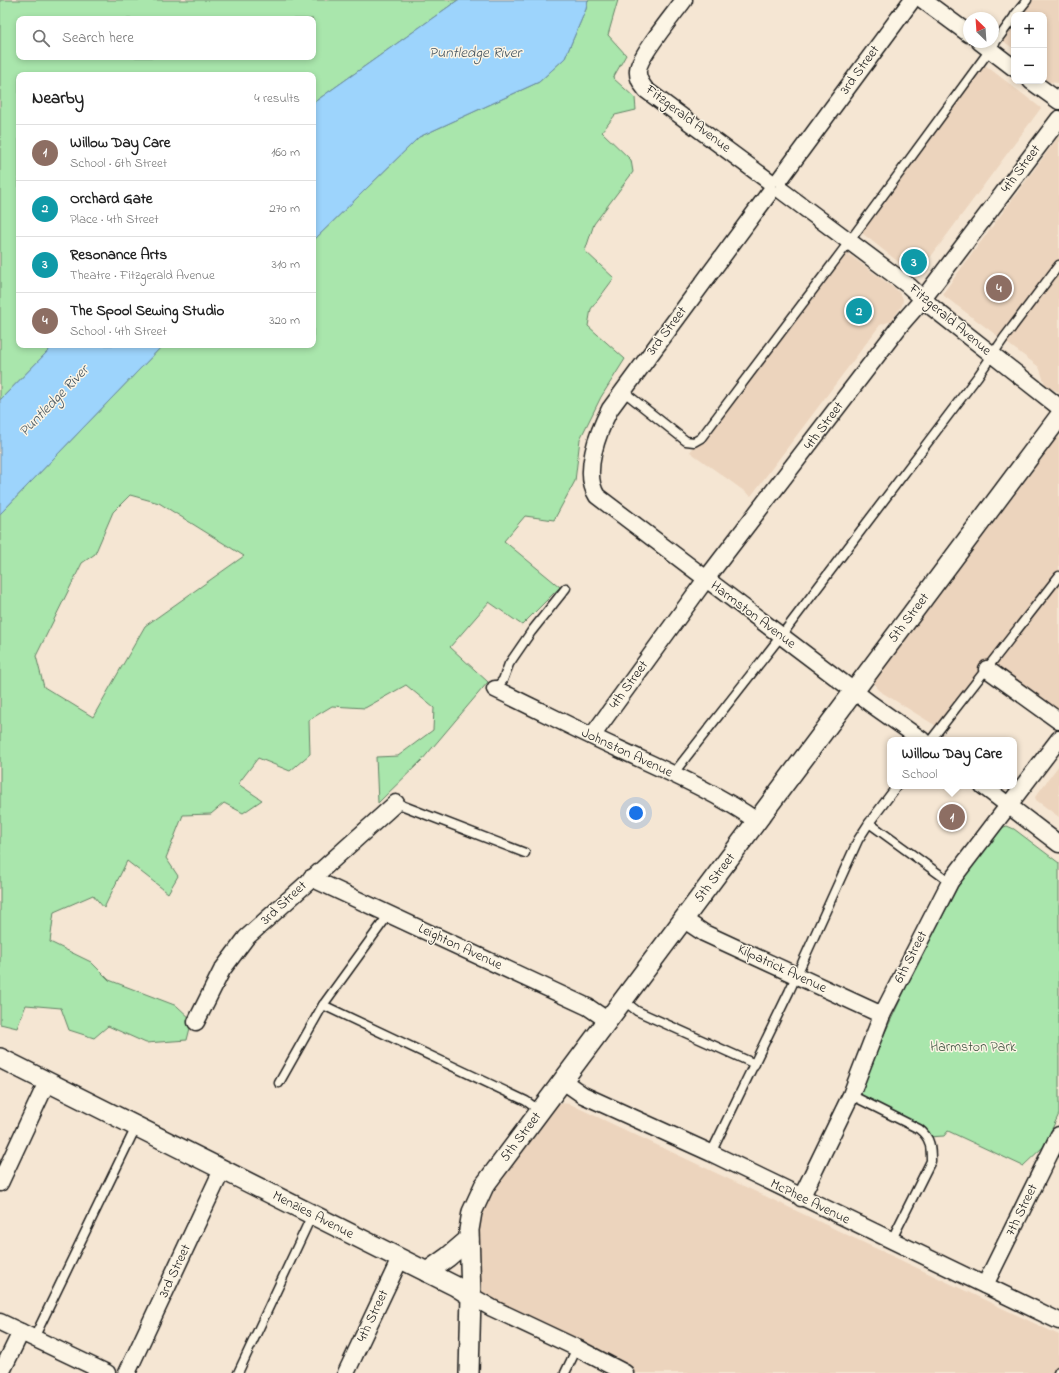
<!DOCTYPE html>
<html lang="en">
<head>
<meta charset="utf-8">
<style>
	:root { --surface:#fff; --page:#f6f6f6; --text:#222; --muted:#767676; --line:#e0e0e0; --accent:#111827 }
	body { margin:0; font-family:"Indie Flower",sans-serif; background:var(--page); color:var(--text) }
	.controls { position:absolute; right:12px; top:12px; display:grid; overflow:hidden; border-radius:8px; box-shadow:0 2px 6px #0003 }
	.controls button { width:36px; height:36px; display:grid; place-items:center; padding:0; border:0; border-bottom:1px solid var(--line); background:var(--surface); color:var(--text); font:20px sans-serif }
	.compass { position:absolute; left:963px; top:12px; width:36px; height:36px; border-radius:50%; background:var(--surface); box-shadow:0 2px 6px #0003; rotate:335deg }
	.you { position:absolute; left:636px; top:813px; width:14px; height:14px; margin:-10px; border:3px solid #fff; border-radius:50%; background:#1a73e8; box-shadow:0 0 0 6px #1a73e833 }
	.badge { display:grid; place-items:center; width:26px; height:26px; border-radius:50%; background:var(--accent); color:#fff; font-size:13px; font-weight:700 }
	.pin { position:absolute; translate:-50% -50%; border:2px solid #fff; box-shadow:0 1px 4px #0006 }
	.popup { position:absolute; left:887px; top:737px; width:130px; height:52px; box-sizing:border-box; display:grid; place-content:center; border-radius:8px; background:var(--surface); filter:drop-shadow(0 1px 3px #0005); font-size:13px; white-space:nowrap; color:var(--muted) }
	.popup b { font-size:15px; color:var(--text) }
	.popup::after { content:''; position:absolute; left:50%; top:100%; margin-left:-8px; border:8px solid transparent; border-top-color:var(--surface) }
	.list { margin:0; padding:0; list-style:none }
	h2 { display:flex; justify-content:space-between; align-items:center; height:52px; margin:0; padding:0 16px; font-size:17px }
	h2 small { font-size:13px; font-weight:400; color:var(--muted) }
	.list li { display:grid; grid-template-columns:26px 1fr auto; gap:12px; align-items:center; box-sizing:border-box; height:56px; padding:0 16px; border-top:1px solid var(--line) }
	.list b { display:block; font-size:15px; white-space:nowrap }
	.list p { margin:0; font-size:13px; white-space:nowrap; color:var(--muted) }
	.list em { font-size:13px; font-style:normal; color:var(--muted) }
	.icon { flex:none; width:22px; height:22px; fill:none; stroke:currentColor; stroke-width:2; stroke-linecap:round; stroke-linejoin:round }
	.map { position:relative; flex:none; width:1059px; height:1373px; overflow:hidden }
	.search { position:absolute; background:var(--surface); box-shadow:0 2px 6px #0003; left:16px; top:16px; width:300px; height:44px; display:flex; align-items:center; gap:10px; box-sizing:border-box; padding:0 14px; border-radius:8px; color:var(--muted); font-size:15px }
	.panel { position:absolute; background:var(--surface); box-shadow:0 2px 6px #0003; left:16px; top:72px; width:300px; height:276px; border-radius:8px }
	.map>svg:first-child { display:block }
</style>
</head>
<body>
<div class="map">
<svg width="1059" height="1373" viewBox="0 0 1059 1373">
	<rect width="100%" height="100%" fill="#f5e6d3"/>
	<filter id="ink" filterUnits="userSpaceOnUse"><feTurbulence type="fractalNoise" baseFrequency=".025" numOctaves="2"/><feDisplacementMap in="SourceGraphic" scale="8" xChannelSelector="R" yChannelSelector="G"/><feConvolveMatrix kernelMatrix="1 2 1 2 8 2 1 2 1" color-interpolation-filters="sRGB"/></filter>
	<g filter="url(#ink)">
		<g fill="#ecd4bd">
			<path d="M1027 0H1059V83L1049 82 1044 78V15H1015Z"/>
			<path d="M1014 17V49L999 38Z"/>
			<path d="M981 62 1041 108 918 274 915 275 858 230Z"/>
			<path d="M1059 136V392L1050 388 1045 384 1039 367 944 296 943 293Z"/>
			<path d="M843 250 898 291 903 299 902 306 891 321 880 325 751 496 690 452Z"/>
			<path d="M1059 436V712L987 669 941 729 878 690 874 682 875 677 884 664 892 658 1034 469 1037 459 1048 444 1051 445Z"/>
			<path d="M1059 765V817L1036 800 1035 797Z"/>
			<path d="M561 1103 570 1104 1059 1335V1373H634L489 1300 483 1295 480 1289 477 1242 479 1224 483 1209 488 1195 554 1106Z"/>
		</g>
		<g fill="#a9e6ac" stroke="#628164" fill-rule="evenodd">
			<path d="M0 0H458L313 103V75H19V345H54L0 400ZM19 19H313V57H19Z"/>
			<path d="M588 0H618L608 35 626 55 613 78 635 98 636 110 615 115 602 132 631 160 633 172 594 224 585 251 614 278 591 309 588 326 625 359 601 397 580 439 575 481 554 520 525 516 504 541 560 587 522 625 489 602 450 647 488 682 422 760 378 803 376 757 398 756 433 730 434 708 406 685 365 708 332 706 309 720 310 754 290 771 258 758 238 784 262 800 243 813 224 803 211 814 183 815 166 858 178 876 168 893 127 861 104 908 93 895 54 912 50 942 91 962 109 980 177 1006 192 1020 187 1040 146 1043 108 1026 94 1038 69 1030 61 1008 26 1005 17 1028 0 1024V514L163 345H313V241L419 137 539 82 565 58 586 9ZM130 495 159 503 244 556 145 626 93 717 44 687 36 656 82 563 95 554 113 512Z"/>
			<path d="M1007 826 1014 829 1059 863V1114L1044 1146 1023 1166 948 1131 944 1136 928 1137 862 1101 859 1091 861 1084 910 979 964 875 1001 828Z"/>
		</g>
		<g fill="#9dd4fc" stroke="#698aa2">
			<path d="M458 0H588L586 9 565 58 539 82 419 137 313 241V103Z"/>
			<path d="M54 345H163L0 514V400Z"/>
		</g>
		<g fill="none" stroke-linecap="round" stroke-linejoin="round">
			<defs>
				<g id="service">
					<path d="M1015 15 1027 0"/>
					<path d="M623 391 686 441 694 442 701 438 843 250 1014 17"/>
					<path d="M495 689 503 680 509 664 531 632 566 588"/>
					<path d="M931 740 1059 576"/>
					<path d="M673 774 781 636 978 376 1004 338 1059 265"/>
					<path d="M396 803 525 853"/>
					<path d="M869 823 950 882"/>
					<path d="M623 1000 637 1011 755 1064"/>
					<path d="M323 1005 526 1101 540 1111"/>
					<path d="M279 1083 323 1005 389 914"/>
					<path d="M851 1095 919 1129C931 1138 931 1148 931 1161L891 1241"/>
					<path d="M711 1153 789 992 858 840 869 823 897 786"/>
					<path d="M34 1338 136 1127"/>
					<path d="M238 1373 312 1215"/>
					<path d="M565 1373 577 1348"/>
					<path d="M1058 1373 1059 1371"/>
				</g>
				<g id="minor">
					<path d="M684 0C674 14 639 56 638 70 637 78 641 84 646 90L769 181"/>
					<path d="M923 0 969 34"/>
					<path d="M980 42 1014 68"/>
					<path d="M1031 81 1059 101"/>
					<path d="M780 179 912 0"/>
					<path d="M782 191 909 286 933 308 1059 407"/>
					<path d="M770 192 610 409C598 432 582 473 597 496L871 704 922 740"/>
					<path d="M987 669 1059 721"/>
					<path d="M495 689C537 709 577 730 619 749 666 771 714 791 757 821"/>
					<path d="M592 736 706 579 902 323 923 299 1059 119"/>
					<path d="M983 786 1059 844"/>
					<path d="M311 878 588 1007 607 1020"/>
					<path d="M683 919 704 933 882 1015"/>
					<path d="M196 1022 222 970 246 938 396 803"/>
					<path d="M563 1081 583 1095 711 1153 1059 1321"/>
					<path d="M0 1183 47 1082"/>
					<path d="M801 1198 851 1095 882 1015 950 882 1059 739"/>
					<path d="M985 1285 1059 1135"/>
					<path d="M471 1296 492 1308 577 1348 625 1373"/>
					<path d="M0 1322 107 1373"/>
					<path d="M1 1373 21 1332"/>
					<path d="M127 1373 222 1170"/>
					<path d="M346 1373 400 1259"/>
				</g>
				<g id="tertiary">
					<path d="M0 1058 455 1286 471 1296"/>
					<path d="M427 1272 448 1257 469 1239"/>
					<path d="M469 1373 471 1296 469 1230 472 1212 484 1186 1059 417"/>
				</g>
			</defs>
			<use href="#service" stroke="#1c1c1c" stroke-width="11"/>
			<use href="#minor" stroke="#1c1c1c" stroke-width="19"/>
			<use href="#tertiary" stroke="#1c1c1c" stroke-width="22"/>
			<use href="#service" stroke="#fcf5e5" stroke-width="8"/>
			<use href="#minor" stroke="#fcf5e5" stroke-width="16"/>
			<use href="#tertiary" stroke="#fcf5e5" stroke-width="19"/>
		</g>
	</g>
	<g text-anchor="middle" dominant-baseline="central" stroke-width="3" stroke-linejoin="round" paint-order="stroke">
		<g font-size="14" fill="#1c1c1c" stroke="#fcf5e5">
			<text transform="translate(860 70) rotate(-54)">3rd Street</text>
			<text transform="translate(688 119) rotate(37)">Fitzgerald Avenue</text>
			<text transform="translate(1021 169) rotate(-53)">4th Street</text>
			<text transform="translate(950 320) rotate(40)">Fitzgerald Avenue</text>
			<text transform="translate(667 331) rotate(-53)">3rd Street</text>
			<text transform="translate(824 426) rotate(-53)">4th Street</text>
			<text transform="translate(753 615) rotate(37)">Harmston Avenue</text>
			<text transform="translate(909 618) rotate(-53)">5th Street</text>
			<text transform="translate(629 685) rotate(-54)">4th Street</text>
			<text transform="translate(627 753) rotate(25)">Johnston Avenue</text>
			<text transform="translate(715 878) rotate(-53)">5th Street</text>
			<text transform="translate(284 903) rotate(-43)">3rd Street</text>
			<text transform="translate(460 947) rotate(25)">Leighton Avenue</text>
			<text transform="translate(911 957) rotate(-63)">6th Street</text>
			<text transform="translate(782 969) rotate(25)">Kilpatrick Avenue</text>
			<text transform="translate(521 1137) rotate(-53)">5th Street</text>
			<text transform="translate(810 1202) rotate(26)">McPhee Avenue</text>
			<text transform="translate(1022 1210) rotate(-64)">7th Street</text>
			<text transform="translate(313 1215) rotate(27)">Menzies Avenue</text>
			<text transform="translate(175 1271) rotate(-65)">3rd Street</text>
			<text transform="translate(373 1316) rotate(-65)">4th Street</text>
		</g>
		<g font-size="14" fill="#465947" stroke="#fcf5e5">
			<text x="973" y="1047">Harmston Park</text>
		</g>
		<g font-size="15" font-style="italic" fill="#43535f" stroke="#fcf5e5">
			<text x="475" y="53">Puntledge River</text>
			<text transform="translate(54 401) rotate(-46)">Puntledge River</text>
		</g>
	</g>
</svg>
<div class="controls">
<button>+</button>
<button>−</button>
</div>
<svg class="compass" viewBox="-18 -18 36 36"><path d="M0-13l5 13h-10z" fill="#e53935"/><path d="M0 13l5-13h-10z" fill="#767676"/></svg>
<div class="you"></div>
<div class="pin badge" style="left:952px;top:817px;background:#8d6e63">1</div>
<div class="popup"><b>Willow Day Care</b>School</div>
<div class="pin badge" style="left:859px;top:311px;background:#0f9aa8">2</div>
<div class="pin badge" style="left:914px;top:262px;background:#0f9aa8">3</div>
<div class="pin badge" style="left:999px;top:288px;background:#8d6e63">4</div>
<div class="search"><svg class="icon" aria-label="search" viewBox="0 0 24 24"><circle cx="10" cy="10" r="6"/><path d="M15 15l6 6"/></svg>Search here</div>
<section class="panel">
<h2>Nearby<small>4 results</small></h2>
<ul class="list">
<li><span class="badge" style="background:#8d6e63">1</span><div><b>Willow Day Care</b><p>School · 6th Street</p></div><em>160 m</em></li>
<li><span class="badge" style="background:#0f9aa8">2</span><div><b>Orchard Gate</b><p>Place · 4th Street</p></div><em>270 m</em></li>
<li><span class="badge" style="background:#0f9aa8">3</span><div><b>Resonance Arts</b><p>Theatre · Fitzgerald Avenue</p></div><em>310 m</em></li>
<li><span class="badge" style="background:#8d6e63">4</span><div><b>The Spool Sewing Studio</b><p>School · 4th Street</p></div><em>320 m</em></li>
</ul>
</section>
</div>
</body>
</html>
